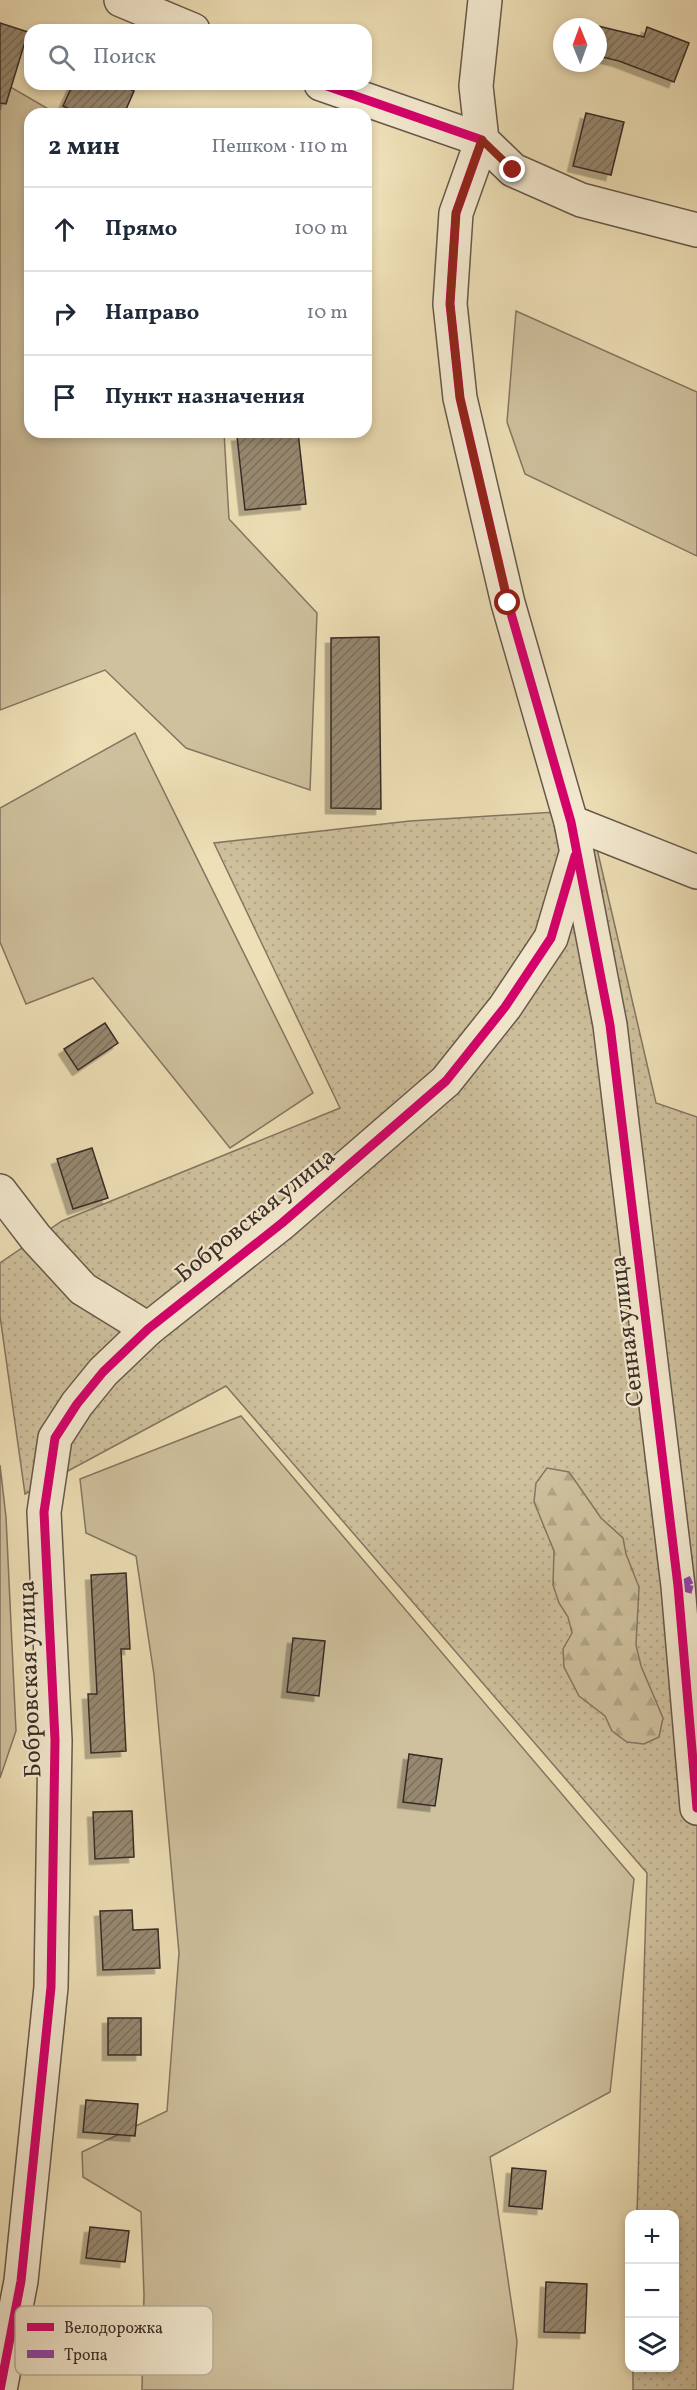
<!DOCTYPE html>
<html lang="ru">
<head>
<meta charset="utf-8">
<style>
	:root { --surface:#fff; --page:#f6f6f7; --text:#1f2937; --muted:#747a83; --line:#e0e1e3 }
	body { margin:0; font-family:Vollkorn,serif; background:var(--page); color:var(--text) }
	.controls { position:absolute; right:18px; bottom:18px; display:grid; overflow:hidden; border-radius:12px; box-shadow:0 3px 9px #0003 }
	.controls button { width:54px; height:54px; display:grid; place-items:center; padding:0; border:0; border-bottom:2px solid var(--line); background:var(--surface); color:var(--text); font:30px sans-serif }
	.compass { position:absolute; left:553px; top:18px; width:54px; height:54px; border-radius:50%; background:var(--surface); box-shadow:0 3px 9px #0003; rotate:359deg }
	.stop { position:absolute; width:18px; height:18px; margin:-14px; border:4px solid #8f2418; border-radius:50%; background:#fff }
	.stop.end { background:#8f2418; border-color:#fff; box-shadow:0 2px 6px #0008 }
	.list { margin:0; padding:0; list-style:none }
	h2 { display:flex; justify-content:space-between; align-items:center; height:78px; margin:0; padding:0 24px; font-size:26px }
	h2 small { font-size:20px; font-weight:400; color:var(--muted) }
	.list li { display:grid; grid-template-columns:39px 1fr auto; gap:18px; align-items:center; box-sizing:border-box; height:84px; padding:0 24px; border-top:2px solid var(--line) }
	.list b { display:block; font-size:22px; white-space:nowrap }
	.list em { font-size:20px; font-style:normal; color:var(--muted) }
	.icon { flex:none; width:33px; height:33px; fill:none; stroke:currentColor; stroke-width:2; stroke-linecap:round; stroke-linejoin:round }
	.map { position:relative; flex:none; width:697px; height:2390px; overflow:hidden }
	.search { position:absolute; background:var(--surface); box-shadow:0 3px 9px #0003; left:24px; top:24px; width:348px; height:66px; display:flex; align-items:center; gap:15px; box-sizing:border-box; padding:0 21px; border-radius:18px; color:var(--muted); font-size:22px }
	.panel { position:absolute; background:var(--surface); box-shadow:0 3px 9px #0003; left:24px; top:108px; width:348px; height:330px; border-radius:18px }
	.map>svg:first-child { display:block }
</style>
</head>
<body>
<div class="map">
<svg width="697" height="2390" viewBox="0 0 697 2390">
	<defs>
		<pattern id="grass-dots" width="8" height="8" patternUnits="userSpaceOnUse" patternTransform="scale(1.5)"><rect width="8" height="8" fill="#cfc19e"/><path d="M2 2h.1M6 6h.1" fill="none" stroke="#b2a688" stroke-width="1.8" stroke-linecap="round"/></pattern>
		<pattern id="forest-firs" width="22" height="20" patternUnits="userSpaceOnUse" patternTransform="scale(1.5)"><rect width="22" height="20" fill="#cfc19e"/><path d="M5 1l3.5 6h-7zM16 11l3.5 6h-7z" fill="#b2a688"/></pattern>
		<pattern id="building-hatch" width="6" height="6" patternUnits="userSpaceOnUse" patternTransform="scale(1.5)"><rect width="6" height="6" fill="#978971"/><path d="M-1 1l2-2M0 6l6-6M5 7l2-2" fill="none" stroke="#7c705d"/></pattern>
		<filter id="shadow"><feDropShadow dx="-5.5" dy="5.5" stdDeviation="0" flood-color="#0004"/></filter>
	</defs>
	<rect width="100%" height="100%" fill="#eedfb6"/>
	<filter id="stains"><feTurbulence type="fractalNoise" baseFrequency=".00333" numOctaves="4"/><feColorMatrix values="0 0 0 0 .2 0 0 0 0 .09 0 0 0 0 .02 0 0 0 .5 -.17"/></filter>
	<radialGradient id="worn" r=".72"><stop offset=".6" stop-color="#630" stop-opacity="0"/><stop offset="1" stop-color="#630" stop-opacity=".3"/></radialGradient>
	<path fill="url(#grass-dots)" stroke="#847662" stroke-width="1.5" d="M588 810 656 1103 697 1117V2390H633V2368H674V2214H637L647 1873 226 1386 25 1494 0 1316V1263L62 1221 340 1108 214 843 410 821Z"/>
	<path fill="url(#forest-firs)" stroke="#847662" stroke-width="1.5" d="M547 1468 569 1472 601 1518 623 1538 626 1554 639 1587 636 1645 641 1666 663 1718 659 1737 644 1744 627 1742 612 1731 605 1716 579 1696 564 1667 563 1649 572 1633 568 1617 559 1603 553 1585 554 1551 534 1502 536 1483Z"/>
	<g fill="#cfc19e" stroke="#847662" stroke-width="1.5">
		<path d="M0 81 57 114H30V432H224L229 519 317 613 310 790 186 748 105 670 0 710Z"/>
		<path d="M516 311 697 392V556L525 474 507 422Z"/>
		<path d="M135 733 313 1093 230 1148 93 978 26 1004 0 942V808Z"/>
		<path d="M241 1416 634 1879 610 2092 490 2157 517 2341 513 2390H142L144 2294 141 2212 83 2177 82 2152 167 2111 179 1953 154 1675 136 1556 86 1533 80 1479Z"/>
		<path d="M0 1465 6 1517 16 1731 0 1778Z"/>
	</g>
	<g fill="url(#building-hatch)" stroke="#382c27" stroke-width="1.5" filter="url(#shadow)">
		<path d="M0 23 28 32 6 104 0 103Z"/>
		<path d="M598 26 644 37 647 27 689 43 674 82 619 61 598 56Z"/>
		<path d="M73 84H119L134 91 124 114H81L63 106Z"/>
		<path d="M586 113 624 122 611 175 573 166Z"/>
		<path d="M279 432H298L306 504 245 510 237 436Z"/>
		<path d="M379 637 381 809 331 808V638Z"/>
		<path d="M105 1023 118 1043 78 1070 64 1049Z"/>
		<path d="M92 1148 108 1198 73 1209 57 1159Z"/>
		<path d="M126 1573 130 1649H121L126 1751 91 1753 88 1694H97L91 1575Z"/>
		<path d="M293 1638 325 1641 319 1696 287 1692Z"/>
		<path d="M409 1754 442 1759 435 1806 403 1802Z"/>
		<path d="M132 1811 134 1857 95 1859 93 1812Z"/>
		<path d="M132 1910 133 1930 158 1929 160 1968 103 1970 100 1911Z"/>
		<rect x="108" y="2018" width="33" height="37"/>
		<path d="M86 2100 138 2104 135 2136 83 2132Z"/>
		<path d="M512 2168 546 2171 542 2209 509 2206Z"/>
		<path d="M90 2227 129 2231 125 2262 86 2258Z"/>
		<path d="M546 2282 587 2284 585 2333 544 2332Z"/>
	</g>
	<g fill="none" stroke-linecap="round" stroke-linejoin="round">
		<defs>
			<g id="minor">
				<path d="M121 0 193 30"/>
				<path d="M485 0 476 86 482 140 513 170 581 200 697 230"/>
				<path d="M321 84 482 140 456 213 450 304 460 398 508 603 571 822 610 1025 678 1586 697 1808"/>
				<path d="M571 822 697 872"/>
				<path d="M0 1191 36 1238 83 1289 148 1329"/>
				<path d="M0 2390 21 2281 51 1987 55 1740 44 1512 55 1438 77 1404 103 1372 148 1329 282 1223 446 1081 505 1007 551 938 575 857"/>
			</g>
		</defs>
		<use href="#minor" stroke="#66594b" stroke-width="36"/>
		<use href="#minor" stroke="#f4ead0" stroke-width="33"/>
		<g stroke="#8e44ad" stroke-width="8" stroke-dasharray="15 8" stroke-linecap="butt">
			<path d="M678 1586 697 1577"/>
			<path d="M678 1586 697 1591"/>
		</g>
		<defs>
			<g id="cycleway">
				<path d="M321 84 482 140 456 213 450 304 460 398 508 603 571 822 610 1025 678 1586 697 1808"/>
				<path d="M0 2390 21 2281 51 1987 55 1740 44 1512 55 1438 77 1404 103 1372 148 1329 282 1223 446 1081 505 1007 551 938 575 856"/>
			</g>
		</defs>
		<use href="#cycleway" stroke="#f4ead0" stroke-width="13"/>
		<use href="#cycleway" stroke="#d6006c" stroke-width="9"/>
	</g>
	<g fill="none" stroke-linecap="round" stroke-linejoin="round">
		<path stroke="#8f2418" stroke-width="8" d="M508 603 460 398 450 304 456 213 482 140 513 170"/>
	</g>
	<g text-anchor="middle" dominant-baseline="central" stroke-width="4.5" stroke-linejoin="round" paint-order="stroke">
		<g font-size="24" fill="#382c27" stroke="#f4ead0">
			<text transform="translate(256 1216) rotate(-39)">Бобровская улица</text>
			<text transform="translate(628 1331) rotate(-97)">Сенная улица</text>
			<text transform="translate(31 1679) rotate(-92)">Бобровская улица</text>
		</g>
	</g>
	<rect x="15" y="2306" width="198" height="69" rx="9" fill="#f4ead0" stroke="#bcb19d" stroke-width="1.5"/>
	<rect x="27" y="2323" width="27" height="8" fill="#d6006c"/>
	<rect x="27" y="2350" width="27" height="8" fill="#8e44ad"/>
	<g font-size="16" fill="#382c27">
		<text x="64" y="2333">Велодорожка</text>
		<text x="64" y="2360">Тропа</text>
	</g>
	<rect width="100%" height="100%" filter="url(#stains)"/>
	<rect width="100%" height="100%" fill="url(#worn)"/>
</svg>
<div class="controls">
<button>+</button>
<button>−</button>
<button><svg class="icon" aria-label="layers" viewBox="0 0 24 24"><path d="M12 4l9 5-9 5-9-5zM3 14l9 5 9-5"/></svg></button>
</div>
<svg class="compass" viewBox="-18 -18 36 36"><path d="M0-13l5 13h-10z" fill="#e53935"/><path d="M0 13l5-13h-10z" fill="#747a83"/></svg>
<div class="stop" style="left:508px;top:603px"></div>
<div class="stop end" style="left:513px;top:170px"></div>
<div class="search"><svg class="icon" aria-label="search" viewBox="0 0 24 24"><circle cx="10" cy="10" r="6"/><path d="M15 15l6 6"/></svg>Поиск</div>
<section class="panel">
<h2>2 мин<small>Пешком · 110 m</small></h2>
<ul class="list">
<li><svg class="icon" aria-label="ahead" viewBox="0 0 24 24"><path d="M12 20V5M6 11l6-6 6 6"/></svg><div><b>Прямо</b></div><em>100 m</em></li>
<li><svg class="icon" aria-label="right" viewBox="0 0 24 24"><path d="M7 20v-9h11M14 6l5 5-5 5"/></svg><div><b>Направо</b></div><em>10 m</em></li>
<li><svg class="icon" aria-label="arrive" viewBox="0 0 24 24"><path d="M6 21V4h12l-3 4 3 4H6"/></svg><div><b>Пункт назначения</b></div></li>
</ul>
</section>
</div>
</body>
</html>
